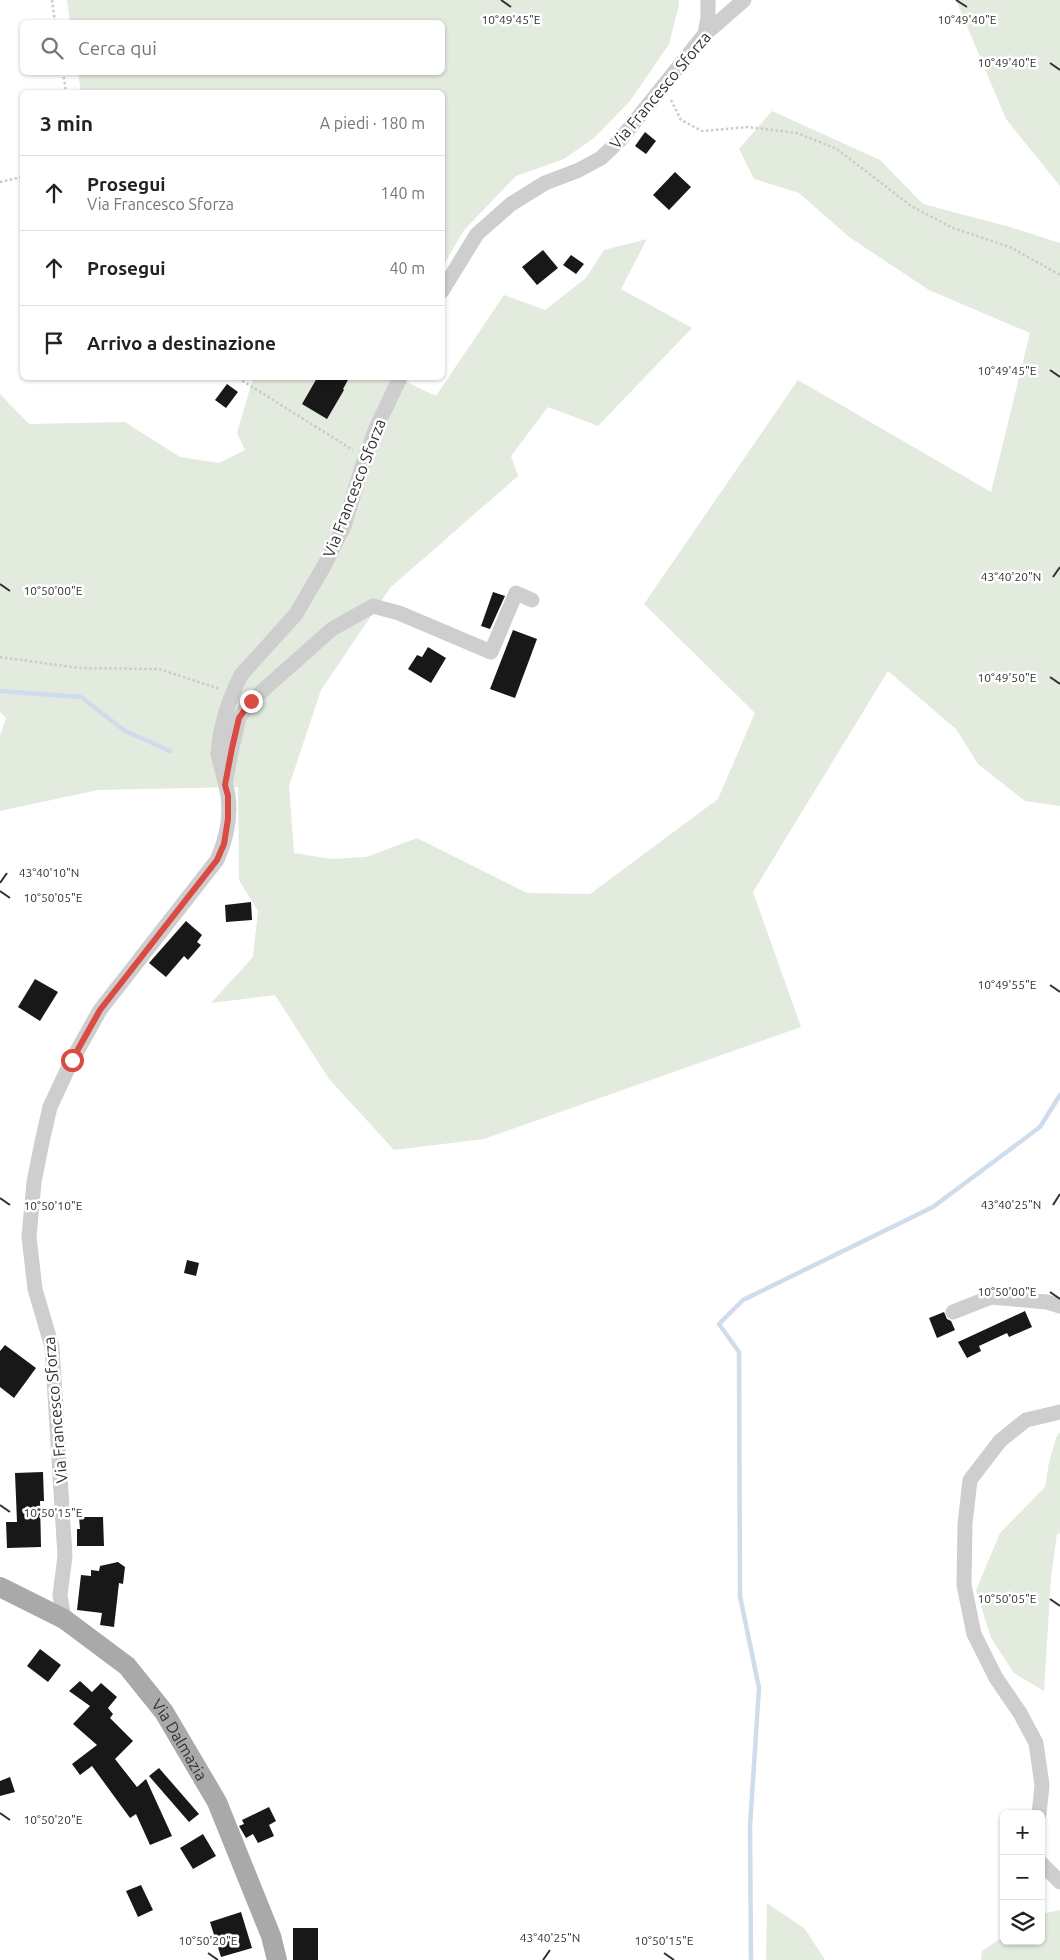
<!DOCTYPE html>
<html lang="it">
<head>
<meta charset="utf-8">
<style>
	:root { --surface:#fff; --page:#f6f6f6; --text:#222; --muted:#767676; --line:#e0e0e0 }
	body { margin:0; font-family:Ubuntu,sans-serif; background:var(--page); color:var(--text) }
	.controls { position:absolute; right:15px; bottom:15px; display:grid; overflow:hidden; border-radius:8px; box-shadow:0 1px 4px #0004 }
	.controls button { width:45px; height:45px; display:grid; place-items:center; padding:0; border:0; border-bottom:1px solid var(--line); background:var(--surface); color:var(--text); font:25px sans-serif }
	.stop { position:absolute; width:15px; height:15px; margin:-11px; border:4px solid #d94b43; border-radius:50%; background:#fff }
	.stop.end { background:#d94b43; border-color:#fff; box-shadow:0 1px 5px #0008 }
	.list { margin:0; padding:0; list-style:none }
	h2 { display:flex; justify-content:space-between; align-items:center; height:65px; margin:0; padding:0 20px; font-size:21px }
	h2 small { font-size:16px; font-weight:400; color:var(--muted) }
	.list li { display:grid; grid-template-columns:32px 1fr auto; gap:15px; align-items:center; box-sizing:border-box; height:75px; padding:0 20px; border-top:1px solid var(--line) }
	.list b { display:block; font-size:19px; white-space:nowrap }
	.list p { margin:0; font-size:16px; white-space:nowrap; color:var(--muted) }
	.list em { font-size:16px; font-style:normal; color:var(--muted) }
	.icon { flex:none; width:28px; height:28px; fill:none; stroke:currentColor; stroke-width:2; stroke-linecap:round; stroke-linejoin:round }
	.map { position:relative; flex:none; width:1060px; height:1960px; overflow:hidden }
	.search { position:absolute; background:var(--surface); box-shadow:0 1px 4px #0004; left:20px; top:20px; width:425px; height:55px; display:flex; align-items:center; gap:12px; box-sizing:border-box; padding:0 18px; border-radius:8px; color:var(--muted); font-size:19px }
	.panel { position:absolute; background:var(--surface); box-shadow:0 1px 4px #0004; left:20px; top:90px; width:425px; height:290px; border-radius:8px }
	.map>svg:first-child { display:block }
</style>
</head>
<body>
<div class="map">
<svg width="1060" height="1960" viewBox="0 0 1060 1960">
	<rect width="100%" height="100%" fill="#fff"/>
	<g fill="#e3eade">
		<path d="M67 0H679V5L669 44 630 101 594 138 564 159 516 176 464 230 443 266 442 92H81L78 73 442 72V22H70Z"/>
		<path d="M956 0H1060V186L1006 119Z"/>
		<path d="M772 111 880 160 923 204 1010 227 1060 243V806L1025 801 978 764 956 729 888 671 753 892 801 1027 484 1139 394 1150 329 1079 275 995 211 1003 253 957 258 911 239 880 238 787 98 790 0 811V736L6 718 0 712V394L29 424 125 422 180 457 219 463 245 450 237 433 253 378H398L436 396 504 295 545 310 586 278 604 250 647 239 621 289 692 328 598 426 548 407 511 456 518 476 390 588 321 690 289 786 294 853 331 859 366 857 417 838 527 893 590 894 718 799 755 713 644 604 798 380 991 492 1030 333 929 290 849 237 799 193 754 179 739 149Z"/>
		<path d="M1060 1433V1534L1057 1533 1051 1578 1044 1691 1014 1673 991 1638 976 1590 1000 1533 1045 1487 1049 1462 1057 1435Z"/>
		<path d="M767 1903 805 1929 825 1960H766Z"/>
		<path d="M1060 1910V1960H981L982 1951 1004 1936V1941H1041V1914Z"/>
	</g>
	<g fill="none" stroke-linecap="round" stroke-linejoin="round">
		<g stroke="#cfdceb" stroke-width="4.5">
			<path d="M0 691 81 697 125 731 170 751"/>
			<path d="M751 1960 750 1826 759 1688 740 1596 739 1352 719 1324 743 1300 933 1207 1040 1127 1060 1095"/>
		</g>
	</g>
	<g fill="#181818">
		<path d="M645 132 656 141 646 154 635 146Z"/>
		<path d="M675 172 691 187 669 210 653 195Z"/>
		<path d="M543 250 558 268 537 285 522 267Z"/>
		<path d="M571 255 584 264 576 274 563 265Z"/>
		<path d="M317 378H349L343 389 344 390 327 419 302 404Z"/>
		<path d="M227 384 238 392 226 408 215 400Z"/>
		<path d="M493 592 505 596 490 629 481 626Z"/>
		<path d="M513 630 537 639 515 698 490 689Z"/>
		<path d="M428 647 446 658 431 683 408 669 417 655 422 657Z"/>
		<path d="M251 902 252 920 226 922 225 905Z"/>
		<path d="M186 921 202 935 197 942 201 945 188 960 184 956 166 977 149 963Z"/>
		<path d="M35 979 58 992 40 1021 18 1007Z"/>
		<path d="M187 1260 199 1263 196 1276 184 1273Z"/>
		<path d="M1025 1311 1032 1327 1009 1337 1007 1333 979 1346 981 1351 967 1358 958 1342Z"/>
		<path d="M944 1312 947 1319 951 1321 955 1330 937 1338 929 1318Z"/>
		<path d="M5 1345 36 1368 14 1398 0 1387V1351Z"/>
		<path d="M43 1472 44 1501H40L41 1547 7 1548 6 1522H17L15 1473Z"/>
		<path d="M79 1517H103L104 1546H77V1529H80Z"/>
		<path d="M118 1562 125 1567 123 1584 119 1583 114 1627 100 1625 102 1613 77 1610 81 1575 91 1576V1570L99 1571 100 1566Z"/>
		<path d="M40 1649 61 1665 48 1682 27 1666Z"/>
		<path d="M80 1681 92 1692 101 1683 117 1697 108 1708 113 1714 110 1718 133 1741 115 1759 137 1787 146 1779 172 1836 150 1845 136 1814 130 1818 92 1766 80 1775 72 1764 97 1745 73 1724 90 1706 69 1691Z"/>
		<path d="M159 1768 199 1814 189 1822 149 1776Z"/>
		<path d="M10 1777 15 1792 0 1796V1781Z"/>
		<path d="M269 1807 276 1821 269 1825 274 1836 258 1843 253 1834 246 1838 239 1826 244 1824 242 1820Z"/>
		<path d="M203 1834 216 1856 193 1869 180 1848Z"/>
		<path d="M141 1885 153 1910 138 1917 126 1891Z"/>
		<path d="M241 1912 252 1948 221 1957 210 1922Z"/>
		<rect x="293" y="1928" width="25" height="32"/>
	</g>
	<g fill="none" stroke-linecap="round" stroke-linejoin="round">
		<g stroke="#cbcbcb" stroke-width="2.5" stroke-dasharray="2.5 2.5" stroke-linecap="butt">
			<path d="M52 0 55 22"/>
			<path d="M63 72 66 92"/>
			<path d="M671 100 681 120 702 131 748 127 797 133 837 149 911 206 953 228 1010 247 1060 275"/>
			<path d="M0 182 22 177"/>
			<path d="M238 378 353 450"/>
			<path d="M0 657 79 668 159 669 220 689"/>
		</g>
		<g stroke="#cecece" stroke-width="15">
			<path d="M705 34 708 17V0"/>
			<path d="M442 291 477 234 511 204 545 183 579 170 601 158 620 140 705 34 744 0"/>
			<path d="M241 675 296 614 324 566 344 526 363 464 376 428 400 378"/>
			<path d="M226 779 232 748 239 718 251 701 332 629 373 606 399 613 491 652 516 593 532 600"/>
			<path d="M953 1312 991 1297 1047 1302 1060 1306"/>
			<path d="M64 1619 60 1595 65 1556 52 1347 35 1289 29 1237 34 1182 42 1142 50 1107 72 1060 100 1010 217 860C226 840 231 818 228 796 226 782 221 768 218 754"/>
			<path d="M1039 1814 1042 1785 1036 1743 1020 1713 996 1678 974 1634 964 1585 965 1524 970 1480 1000 1441 1026 1420 1060 1412"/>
			<path d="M1041 1863 1060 1882"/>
		</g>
		<path stroke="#a9a9a9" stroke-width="20" id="s1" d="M0 1587 64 1619 127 1666 164 1712 217 1802 271 1936 277 1960"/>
		<path stroke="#cecece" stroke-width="15" d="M218 754C220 725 228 701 241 675"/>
	</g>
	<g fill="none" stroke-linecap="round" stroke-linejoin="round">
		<path stroke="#d94b43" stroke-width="6" d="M72 1060 100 1010 217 860 224 844 228 819V796L225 785 232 748 239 718 251 701"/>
	</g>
	<path fill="none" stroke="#313131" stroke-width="2" d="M501 0 511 7M956 0 967 7M1050 63 1060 70M1050 370 1060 377M1053 577 1060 567M0 584 10 591M1050 677 1060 684M0 883 7 873M0 891 10 898M1050 985 1060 992M0 1198 10 1205M1053 1205 1060 1194M1050 1292 1060 1299M0 1505 10 1512M1050 1599 1060 1606M0 1813 10 1820M208 1953 218 1960M664 1953 674 1960M543 1960 550 1950"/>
	<g text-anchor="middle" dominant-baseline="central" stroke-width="5" stroke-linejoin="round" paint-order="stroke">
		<g font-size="16" fill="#313131" stroke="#fff">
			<text transform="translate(660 90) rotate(-50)">Via Francesco Sforza</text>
			<text transform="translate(354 488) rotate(-69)">Via Francesco Sforza</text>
			<text transform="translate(55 1410) rotate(-95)">Via Francesco Sforza</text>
			<text stroke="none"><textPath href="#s1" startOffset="241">Via Dalmazia</textPath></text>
		</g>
	</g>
	<g font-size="12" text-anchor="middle" fill="#313131" stroke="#fff" stroke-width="5" stroke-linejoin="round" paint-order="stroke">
		<text x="511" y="24">10°49'45"E</text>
		<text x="967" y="24">10°49'40"E</text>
		<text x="1007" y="67">10°49'40"E</text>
		<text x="1007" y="375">10°49'45"E</text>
		<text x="1011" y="581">43°40'20"N</text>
		<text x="53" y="595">10°50'00"E</text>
		<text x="1007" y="682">10°49'50"E</text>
		<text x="49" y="877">43°40'10"N</text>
		<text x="53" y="902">10°50'05"E</text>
		<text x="1007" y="989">10°49'55"E</text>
		<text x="1011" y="1209">43°40'25"N</text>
		<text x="53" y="1210">10°50'10"E</text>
		<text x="1007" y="1296">10°50'00"E</text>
		<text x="53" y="1517">10°50'15"E</text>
		<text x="1007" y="1603">10°50'05"E</text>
		<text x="53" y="1824">10°50'20"E</text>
		<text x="550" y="1942">43°40'25"N</text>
		<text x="208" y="1945">10°50'20"E</text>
		<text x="664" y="1945">10°50'15"E</text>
	</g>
</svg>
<div class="controls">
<button>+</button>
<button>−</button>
<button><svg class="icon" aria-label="layers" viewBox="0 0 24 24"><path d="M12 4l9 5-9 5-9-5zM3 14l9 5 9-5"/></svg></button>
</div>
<div class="stop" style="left:72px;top:1060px"></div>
<div class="stop end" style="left:251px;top:701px"></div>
<div class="search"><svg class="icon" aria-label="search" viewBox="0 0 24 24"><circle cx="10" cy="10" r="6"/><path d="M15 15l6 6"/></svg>Cerca qui</div>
<section class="panel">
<h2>3 min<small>A piedi · 180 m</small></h2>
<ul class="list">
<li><svg class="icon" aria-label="ahead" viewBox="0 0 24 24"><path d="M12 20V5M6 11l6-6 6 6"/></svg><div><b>Prosegui</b><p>Via Francesco Sforza</p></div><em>140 m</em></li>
<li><svg class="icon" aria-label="ahead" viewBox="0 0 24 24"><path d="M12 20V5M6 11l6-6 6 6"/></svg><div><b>Prosegui</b></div><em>40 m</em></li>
<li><svg class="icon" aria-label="arrive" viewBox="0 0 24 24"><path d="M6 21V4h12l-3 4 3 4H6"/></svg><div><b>Arrivo a destinazione</b></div></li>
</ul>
</section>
</div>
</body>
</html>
